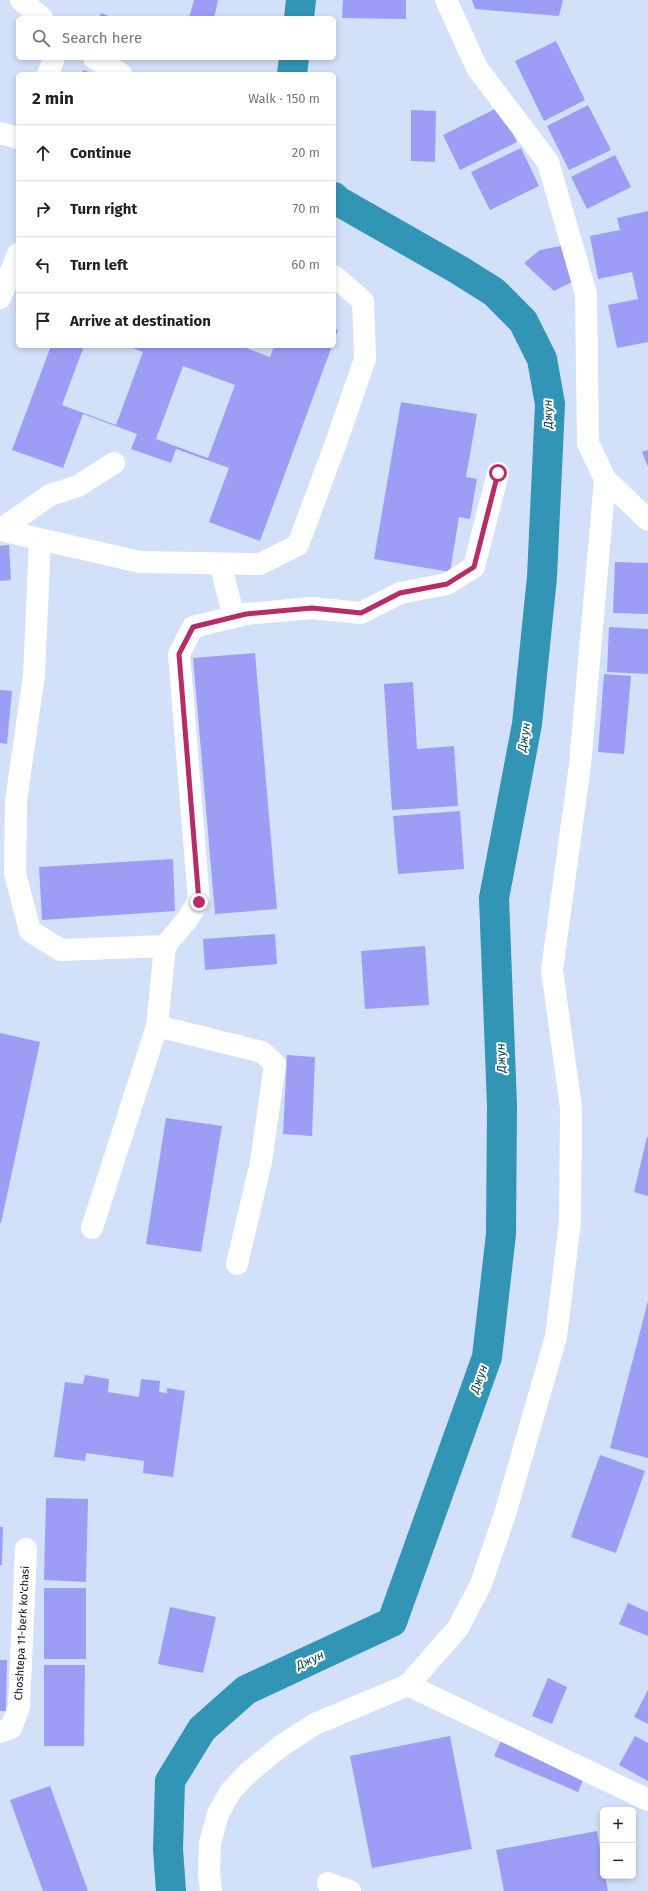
<!DOCTYPE html>
<html lang="en">
<head>
<meta charset="utf-8">
<style>
	:root { --surface:#fff; --page:#f2f2f2; --text:#222; --muted:#767676; --line:#e0e0e0 }
	body { margin:0; font-family:"Fira Sans",sans-serif; background:var(--page); color:var(--text) }
	.controls { position:absolute; right:12px; bottom:12px; display:grid; overflow:hidden; border-radius:6px; box-shadow:0 2px 6px #0003 }
	.controls button { width:36px; height:36px; display:grid; place-items:center; padding:0; border:0; border-bottom:1px solid var(--line); background:var(--surface); color:var(--text); font:20px sans-serif }
	.stop { position:absolute; width:12px; height:12px; margin:-9px; border:3px solid #b72c66; border-radius:50%; background:#fff }
	.stop.end { background:#b72c66; border-color:#fff; box-shadow:0 1px 4px #0008 }
	.list { margin:0; padding:0; list-style:none }
	h2 { display:flex; justify-content:space-between; align-items:center; height:52px; margin:0; padding:0 16px; font-size:17px }
	h2 small { font-size:13px; font-weight:400; color:var(--muted) }
	.list li { display:grid; grid-template-columns:26px 1fr auto; gap:12px; align-items:center; box-sizing:border-box; height:56px; padding:0 16px; border-top:1px solid var(--line) }
	.list b { display:block; font-size:15px; white-space:nowrap }
	.list em { font-size:13px; font-style:normal; color:var(--muted) }
	.icon { flex:none; width:22px; height:22px; fill:none; stroke:currentColor; stroke-width:2; stroke-linecap:round; stroke-linejoin:round }
	.map { position:relative; flex:none; width:648px; height:1891px; overflow:hidden }
	.search { position:absolute; background:var(--surface); box-shadow:0 2px 6px #0003; left:16px; top:16px; width:320px; height:44px; display:flex; align-items:center; gap:10px; box-sizing:border-box; padding:0 14px; border-radius:6px; color:var(--muted); font-size:15px }
	.panel { position:absolute; background:var(--surface); box-shadow:0 2px 6px #0003; left:16px; top:72px; width:320px; height:276px; border-radius:6px }
	.map>svg:first-child { display:block }
</style>
</head>
<body>
<div class="map">
<svg width="648" height="1891" viewBox="0 0 648 1891">
	<rect width="100%" height="100%" fill="#d2e0fa"/>
	<g fill="none" stroke-linecap="round" stroke-linejoin="round">
		<g stroke="#3295b6" stroke-width="30">
			<path d="M299 18 301 0"/>
			<path d="M292 74 294 58"/>
			<path d="M171 1891 168 1849 170 1781 202 1729 246 1690 392 1622 487 1357 501 1234 502 1105 494 898 527 724 542 577 550 404 542 359 523 321 494 292 459 270 338 201 334 197"/>
		</g>
	</g>
	<g fill="#9c9df5" fill-rule="evenodd">
		<path d="M194 0H218L214 18H189Z"/>
		<path d="M343 0H406V19L342 18Z"/>
		<path d="M472 0H563L559 16 475 9Z"/>
		<path d="M101 13 113 18H99Z"/>
		<path d="M556 41 585 100 544 121 515 61Z"/>
		<path d="M83 70 95 74H82Z"/>
		<path d="M588 105 611 150 569 170 547 126Z"/>
		<path d="M499 107 517 142 460 170 443 135Z"/>
		<path d="M411 110 436 111 435 162 411 161Z"/>
		<path d="M521 148 539 186 490 210 471 172Z"/>
		<path d="M615 155 631 187 587 209 571 177Z"/>
		<path d="M648 211V342L617 348 608 305 638 299 632 272 598 279 590 236 620 230 617 218Z"/>
		<path d="M566 245 574 281 554 291 524 263 540 250Z"/>
		<path d="M334 329 338 330 334 340Z"/>
		<path d="M51 346H84L62 405 116 425 143 352 128 346H241L270 357 274 346H332L260 541 209 522 229 468 176 449 171 463 131 449 137 434 83 414 63 468 12 450ZM183 366 235 385 208 458 156 439Z"/>
		<path d="M401 402 477 414 466 477 477 479 470 519 459 517 450 572 374 559Z"/>
		<path d="M648 450V467L642 452Z"/>
		<path d="M9 545 11 580 0 581V546Z"/>
		<path d="M615 562 648 563V614L613 613Z"/>
		<path d="M609 627 648 629V674L607 672Z"/>
		<path d="M255 653 277 909 215 914 193 658Z"/>
		<path d="M604 674 631 676 624 754 598 752Z"/>
		<path d="M413 682 417 749 454 746 458 806 392 810 384 684Z"/>
		<path d="M0 690 12 691 7 744 0 743Z"/>
		<path d="M460 811 464 869 398 874 393 816Z"/>
		<path d="M173 859 175 911 42 920 39 867Z"/>
		<path d="M275 934 277 964 205 970 203 939Z"/>
		<path d="M425 946 429 1005 365 1009 361 951Z"/>
		<path d="M0 1033 40 1042 1 1223H0Z"/>
		<path d="M287 1055 315 1057 312 1136 283 1134Z"/>
		<path d="M166 1118 222 1126 201 1252 146 1244Z"/>
		<path d="M647 1137H648V1196L634 1192Z"/>
		<path d="M648 1301V1458L610 1448Z"/>
		<path d="M85 1375 109 1379 108 1392 139 1397 141 1379 160 1381 159 1392 167 1393V1388L185 1391 173 1477 143 1473 144 1461 86 1453 85 1461 54 1457 65 1382 83 1384Z"/>
		<path d="M600 1455 645 1471 616 1553 571 1537Z"/>
		<path d="M46 1498 88 1499 86 1582 44 1580Z"/>
		<path d="M0 1527H3L2 1565H0Z"/>
		<rect x="44" y="1588" width="42" height="71"/>
		<path d="M628 1603 648 1612V1636L619 1624Z"/>
		<path d="M170 1607 216 1617 203 1673 158 1664Z"/>
		<path d="M0 1660H7L6 1711H0Z"/>
		<path d="M44 1665H85L84 1746H44Z"/>
		<path d="M548 1678 567 1687 552 1724 532 1716Z"/>
		<path d="M648 1690V1724L634 1717Z"/>
		<path d="M450 1736 472 1849 372 1868 350 1756Z"/>
		<path d="M503 1736 586 1773 578 1792 494 1756Z"/>
		<path d="M635 1736 648 1743V1781L619 1765Z"/>
		<path d="M50 1786 88 1891H43L10 1800Z"/>
		<path d="M597 1831 603 1865V1876H605L608 1891H504L496 1850Z"/>
	</g>
	<g fill="none" stroke-linecap="round" stroke-linejoin="round">
		<g stroke="#fff" stroke-width="22">
			<path d="M21 0 42 18"/>
			<path d="M94 58 121 74"/>
			<path d="M48 74 54 58"/>
			<path d="M0 133 18 138"/>
			<path d="M0 298 18 254"/>
			<path d="M605 479 648 520"/>
			<path d="M0 530 140 562 260 564 298 545 337 440 365 359 363 301 334 276"/>
			<path d="M0 530 50 495 78 486 114 463"/>
			<path d="M40 540 34 675 16 801 15 873 30 931 61 950 165 946 186 921 199 901 179 654 193 627 246 614 312 608 361 613 400 593 447 584 474 567 498 473"/>
			<path d="M220 564 234 617"/>
			<path d="M157 1026 262 1052 275 1064 261 1162 237 1264"/>
			<path d="M92 1228 157 1026 165 946"/>
			<path d="M408 1685 648 1800"/>
			<path d="M0 1732 11 1728 19 1707 26 1549"/>
			<path d="M328 1883 350 1891"/>
			<path d="M211 1891 209 1873 210 1843 218 1814 230 1792 249 1772 281 1746 315 1724 408 1685 458 1628 481 1584 505 1514 556 1337 570 1222 571 1108 552 970 580 765 605 479 588 443 586 294 548 162 477 68 446 0"/>
		</g>
	</g>
	<g fill="none" stroke-linecap="round" stroke-linejoin="round">
		<path stroke="#b72c66" stroke-width="5" d="M199 902 179 654 193 627 246 614 312 608 361 613 400 593 447 584 474 567 498 473"/>
	</g>
	<g text-anchor="middle" dominant-baseline="central" stroke-width="4" stroke-linejoin="round" paint-order="stroke">
		<g font-size="11" fill="#080d15" stroke="#fff">
			<text transform="translate(22 1633) rotate(-87)">Choshtepa 11-berk ko'chasi</text>
		</g>
		<g font-size="12" font-style="italic" fill="#094354" stroke="#fff">
			<text transform="translate(548 414) rotate(-91)">Джун</text>
			<text transform="translate(524 737) rotate(-80)">Джун</text>
			<text transform="translate(501 1058) rotate(-92)">Джун</text>
			<text transform="translate(479 1379) rotate(-70)">Джун</text>
			<text transform="translate(310 1660) rotate(-25)">Джун</text>
		</g>
	</g>
</svg>
<div class="controls">
<button>+</button>
<button>−</button>
</div>
<div class="stop" style="left:498px;top:473px"></div>
<div class="stop end" style="left:199px;top:902px"></div>
<div class="search"><svg class="icon" aria-label="search" viewBox="0 0 24 24"><circle cx="10" cy="10" r="6"/><path d="M15 15l6 6"/></svg>Search here</div>
<section class="panel">
<h2>2 min<small>Walk · 150 m</small></h2>
<ul class="list">
<li><svg class="icon" aria-label="ahead" viewBox="0 0 24 24"><path d="M12 20V5M6 11l6-6 6 6"/></svg><div><b>Continue</b></div><em>20 m</em></li>
<li><svg class="icon" aria-label="right" viewBox="0 0 24 24"><path d="M7 20v-9h11M14 6l5 5-5 5"/></svg><div><b>Turn right</b></div><em>70 m</em></li>
<li><svg class="icon" aria-label="left" viewBox="0 0 24 24"><path d="M17 20v-9H6M10 6l-5 5 5 5"/></svg><div><b>Turn left</b></div><em>60 m</em></li>
<li><svg class="icon" aria-label="arrive" viewBox="0 0 24 24"><path d="M6 21V4h12l-3 4 3 4H6"/></svg><div><b>Arrive at destination</b></div></li>
</ul>
</section>
</div>
</body>
</html>
